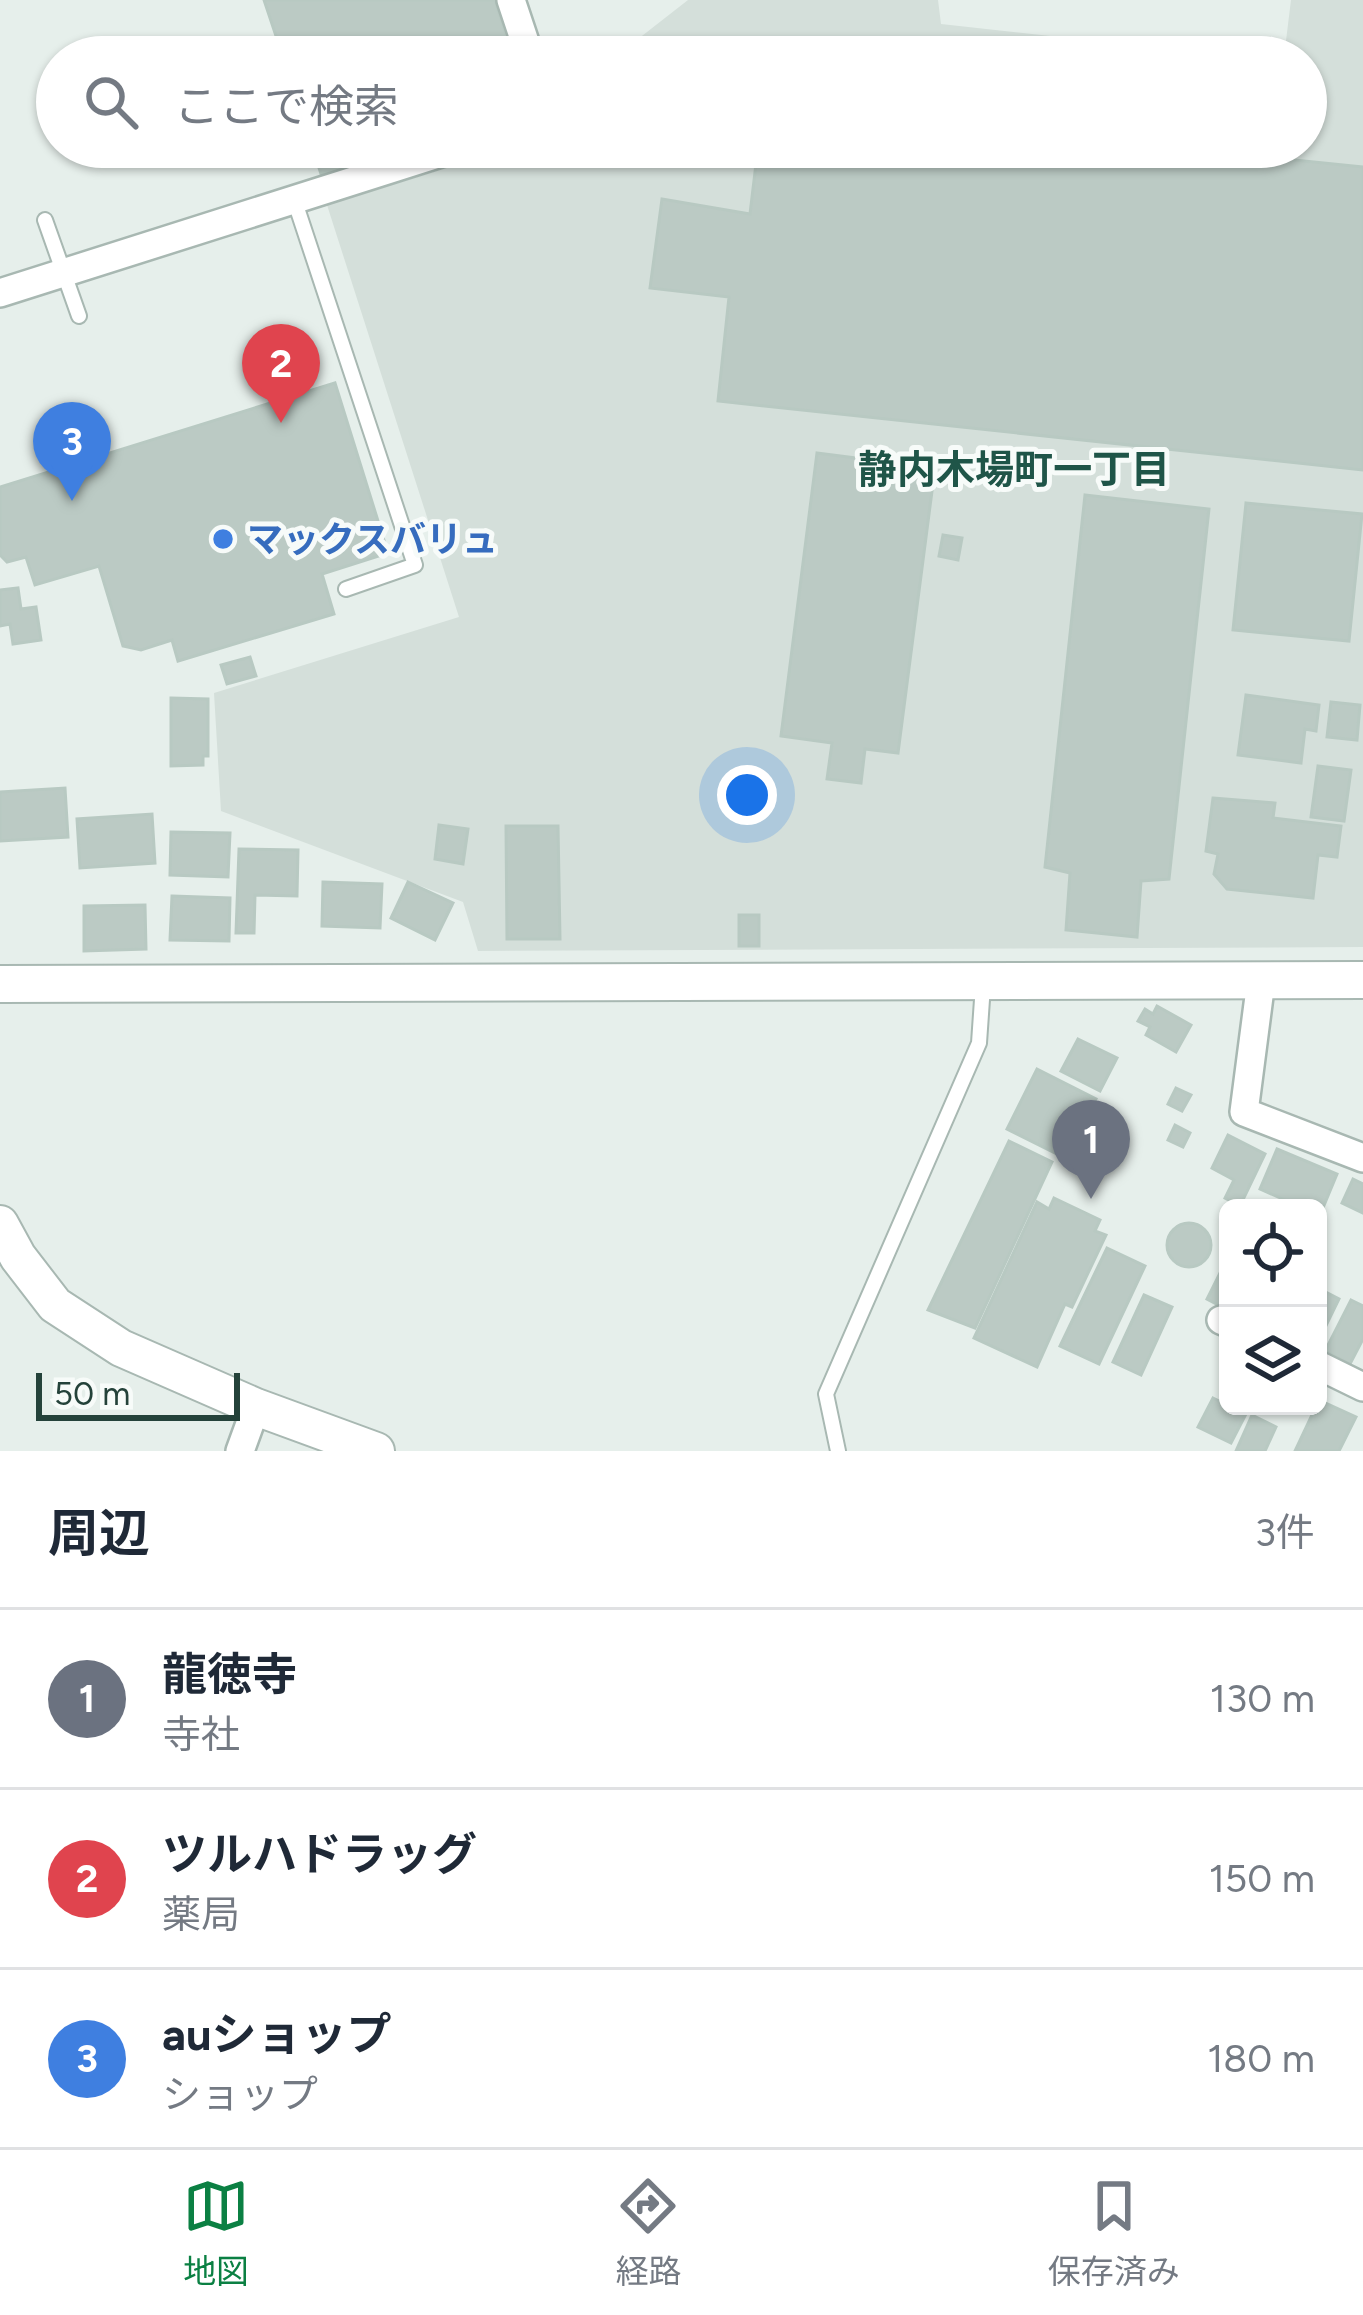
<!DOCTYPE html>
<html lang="ja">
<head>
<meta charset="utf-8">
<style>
	:root { --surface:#fff; --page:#f6f6f7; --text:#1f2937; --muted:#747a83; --line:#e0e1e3; --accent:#0b8043 }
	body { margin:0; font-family:Figtree,"Noto Sans JP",sans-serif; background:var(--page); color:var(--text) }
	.controls { position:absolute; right:36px; bottom:36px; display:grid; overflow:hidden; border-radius:18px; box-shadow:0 3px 9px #0004 }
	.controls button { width:108px; height:108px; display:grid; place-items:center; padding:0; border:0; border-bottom:3px solid var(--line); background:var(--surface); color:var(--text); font:60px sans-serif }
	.scale { position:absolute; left:36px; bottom:30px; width:204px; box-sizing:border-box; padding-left:12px; border:6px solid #24423a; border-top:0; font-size:33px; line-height:42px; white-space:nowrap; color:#24423a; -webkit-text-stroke:9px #f7fbf9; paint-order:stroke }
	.you { position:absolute; left:747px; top:795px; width:42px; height:42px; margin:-30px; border:9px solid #fff; border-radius:50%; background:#1a73e8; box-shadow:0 0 0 18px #1a73e833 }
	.badge { display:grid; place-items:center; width:78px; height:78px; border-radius:50%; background:var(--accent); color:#fff; font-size:39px; font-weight:700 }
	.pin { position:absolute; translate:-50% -99px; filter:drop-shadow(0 3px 6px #0008) }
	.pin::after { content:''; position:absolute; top:63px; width:42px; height:36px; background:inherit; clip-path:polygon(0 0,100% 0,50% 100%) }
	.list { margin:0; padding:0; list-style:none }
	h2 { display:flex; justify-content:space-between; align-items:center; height:156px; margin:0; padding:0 48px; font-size:51px }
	h2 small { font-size:39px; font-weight:400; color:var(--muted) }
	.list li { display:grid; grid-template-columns:78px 1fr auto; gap:36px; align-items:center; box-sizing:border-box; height:180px; padding:0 48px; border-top:3px solid var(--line) }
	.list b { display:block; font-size:45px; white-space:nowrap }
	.list p { margin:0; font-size:39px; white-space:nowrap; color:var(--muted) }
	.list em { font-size:39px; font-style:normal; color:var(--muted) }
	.icon { flex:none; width:66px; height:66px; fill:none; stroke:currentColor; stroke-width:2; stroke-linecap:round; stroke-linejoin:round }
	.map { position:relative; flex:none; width:1363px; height:1451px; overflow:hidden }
	.search { position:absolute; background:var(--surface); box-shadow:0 3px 9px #0004; left:36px; right:36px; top:36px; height:132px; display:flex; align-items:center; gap:30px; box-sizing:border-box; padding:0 42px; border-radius:66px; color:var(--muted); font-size:45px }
	.sheet { height:696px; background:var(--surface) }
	nav { display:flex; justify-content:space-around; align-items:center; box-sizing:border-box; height:168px; border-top:3px solid var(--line); background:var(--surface); font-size:33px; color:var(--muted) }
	nav a { display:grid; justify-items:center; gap:6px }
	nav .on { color:var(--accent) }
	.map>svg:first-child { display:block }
</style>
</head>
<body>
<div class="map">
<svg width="1363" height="1451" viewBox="0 0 1363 1451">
	<rect width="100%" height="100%" fill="#e6efeb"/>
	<g fill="#d4dfda">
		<path d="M688 0H938L941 24 1242 57H615Z"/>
		<path d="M1291 0H1363V947L478 951 463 902 221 811 214 693 459 617 327 205 514 147H1306V57H1284Z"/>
	</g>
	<g fill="#bbcac4" stroke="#b8c9c2" stroke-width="3">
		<path d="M264 0H495L513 57H283Z"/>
		<path d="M312 147H410L321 174Z"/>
		<path d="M758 147H1166L1363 167V470L718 401 729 297 650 288 662 199 750 214Z"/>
		<path d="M335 383 388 553 322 574 334 614 178 661 172 640 141 650 123 646 99 566 35 585 26 557 7 562 0 555V487Z"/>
		<path d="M817 453 935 468 898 753 865 749 861 783 827 779 832 743 781 736Z"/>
		<path d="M1085 495 1209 509 1169 879 1141 881 1137 937 1066 930 1070 873 1045 867Z"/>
		<path d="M1246 503 1362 514 1349 641 1233 630Z"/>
		<path d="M943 535 962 538 958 560 939 556Z"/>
		<path d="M18 588 21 609 36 607 41 640 13 644 10 624 0 626V590Z"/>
		<path d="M250 657 256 676 227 684 221 665Z"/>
		<path d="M1246 695 1319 705 1316 731 1305 729 1301 763 1238 755Z"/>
		<path d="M171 698 208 699V756H203V765L171 766Z"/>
		<path d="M1331 702 1360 705 1357 740 1327 737Z"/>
		<path d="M1318 766 1351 770 1344 821 1311 817Z"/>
		<path d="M65 788 68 837 0 841V792Z"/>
		<path d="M1213 798 1275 803 1273 818 1341 826 1337 857 1318 855 1313 898 1227 889 1214 874 1218 854 1206 851Z"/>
		<path d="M152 814 155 863 80 868 77 819Z"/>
		<path d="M439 825 468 829 463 864 435 859Z"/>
		<path d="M506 826H558L560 939H507Z"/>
		<path d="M171 832 230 833 228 877 170 875Z"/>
		<path d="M239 849 298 850 297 896 255 895 254 933H236Z"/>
		<path d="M323 882 382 884 380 928 322 926Z"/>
		<path d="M408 882 453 903 435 940 391 918Z"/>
		<path d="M172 896 230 898 229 941 170 940Z"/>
		<path d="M145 905 146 949 84 951V906Z"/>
		<rect x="739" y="915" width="20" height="31"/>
		<path d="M1157 1006 1191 1025 1176 1052 1146 1035 1150 1027 1138 1021 1145 1009 1153 1014Z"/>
		<path d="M1078 1039 1117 1058 1100 1091 1061 1071Z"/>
		<path d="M1037 1069 1096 1099 1065 1158 1007 1129Z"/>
		<path d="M1176 1088 1191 1095 1182 1111 1168 1104Z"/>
		<path d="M1175 1125 1190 1133 1183 1147 1168 1140Z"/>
		<path d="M1228 1135 1265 1154 1240 1206 1225 1198 1234 1180 1212 1168Z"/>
		<path d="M1009 1141 1052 1162 975 1328 928 1310Z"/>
		<path d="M1277 1149 1337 1174 1320 1215 1318 1208H1303L1260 1189Z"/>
		<path d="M1353 1179 1363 1184V1213L1342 1203Z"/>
		<path d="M1054 1198 1100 1220 1095 1231 1106 1235 1072 1307 1065 1304 1037 1367 974 1338 1037 1202 1049 1209Z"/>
		<circle cx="1189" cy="1245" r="22"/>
		<path d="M1107 1248 1145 1266 1099 1364 1060 1346Z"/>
		<path d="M1227 1259 1228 1260V1310L1207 1299Z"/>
		<path d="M1318 1288 1339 1299 1318 1342Z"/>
		<path d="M1144 1295 1172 1307 1141 1375 1113 1362Z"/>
		<path d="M1351 1300 1363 1306V1339L1350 1364 1325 1351Z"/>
		<path d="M1213 1398 1246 1414 1231 1443 1198 1427Z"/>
		<path d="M1319 1400 1356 1417 1339 1451H1295Z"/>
		<path d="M1252 1415 1276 1427 1265 1451H1236Z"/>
	</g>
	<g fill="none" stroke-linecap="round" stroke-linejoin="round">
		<defs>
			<g id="service">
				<path d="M294 199 415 565 346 589"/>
				<path d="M45 220 79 316"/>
				<path d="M838 1451 826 1394 979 1043 983 985"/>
			</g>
			<g id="minor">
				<path d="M511 0 530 57"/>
				<path d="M0 293 460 147"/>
				<path d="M1261 981 1244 1112 1363 1158"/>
				<path d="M1221 1320 1228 1323"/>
				<path d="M1318 1365 1363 1387"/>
				<path d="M240 1451 256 1407"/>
			</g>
			<g id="tertiary">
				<path d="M0 984 1363 980"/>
				<path d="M0 1224 18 1257 55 1305 121 1348 256 1407 376 1451"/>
			</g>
		</defs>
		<use href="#service" stroke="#a8b8b2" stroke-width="18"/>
		<use href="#minor" stroke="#a8b8b2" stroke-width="32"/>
		<use href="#tertiary" stroke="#a8b8b2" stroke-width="40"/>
		<use href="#service" stroke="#fff" stroke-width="14"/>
		<use href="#minor" stroke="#fff" stroke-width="27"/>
		<use href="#tertiary" stroke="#fff" stroke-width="36"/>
	</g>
	<circle fill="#3f7fe0" stroke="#f7fbf9" stroke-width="4.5" cx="223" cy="539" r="12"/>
	<g text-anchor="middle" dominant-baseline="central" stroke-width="10" stroke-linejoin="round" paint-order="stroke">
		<g font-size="36" font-weight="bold" fill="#366cbe" stroke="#f7fbf9" text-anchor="start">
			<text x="247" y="539">マックスバリュ</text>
		</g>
		<g font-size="39" font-weight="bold" fill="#1f5548" stroke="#f7fbf9">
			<text x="1014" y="469">静内木場町一丁目</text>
		</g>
	</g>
</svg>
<div class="controls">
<button><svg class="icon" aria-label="locate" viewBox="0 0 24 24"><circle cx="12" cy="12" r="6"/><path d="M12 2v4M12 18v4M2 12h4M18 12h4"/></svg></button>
<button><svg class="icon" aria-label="layers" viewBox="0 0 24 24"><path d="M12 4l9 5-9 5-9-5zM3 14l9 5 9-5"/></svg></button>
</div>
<div class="scale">50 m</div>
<div class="you"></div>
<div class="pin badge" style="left:1091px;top:1199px;background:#6b7280">1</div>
<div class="pin badge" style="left:281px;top:423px;background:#e0444e">2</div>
<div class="pin badge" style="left:72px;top:501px;background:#3f7fe0">3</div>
<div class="search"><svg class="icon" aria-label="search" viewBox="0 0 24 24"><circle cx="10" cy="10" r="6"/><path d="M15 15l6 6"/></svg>ここで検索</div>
</div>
<section class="sheet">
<h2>周辺<small>3件</small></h2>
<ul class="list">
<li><span class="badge" style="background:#6b7280">1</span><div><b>龍徳寺</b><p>寺社</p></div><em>130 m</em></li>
<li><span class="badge" style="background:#e0444e">2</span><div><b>ツルハドラッグ</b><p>薬局</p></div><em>150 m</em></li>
<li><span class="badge" style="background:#3f7fe0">3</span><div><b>auショップ</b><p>ショップ</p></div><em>180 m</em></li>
</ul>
</section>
<nav>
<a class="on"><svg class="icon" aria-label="map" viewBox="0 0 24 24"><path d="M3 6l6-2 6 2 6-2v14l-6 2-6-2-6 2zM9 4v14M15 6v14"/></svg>地図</a>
<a><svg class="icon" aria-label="directions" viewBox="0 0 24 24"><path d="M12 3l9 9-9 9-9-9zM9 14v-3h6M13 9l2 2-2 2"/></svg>経路</a>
<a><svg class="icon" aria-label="saved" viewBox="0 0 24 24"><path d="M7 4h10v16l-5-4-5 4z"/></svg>保存済み</a>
</nav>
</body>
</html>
